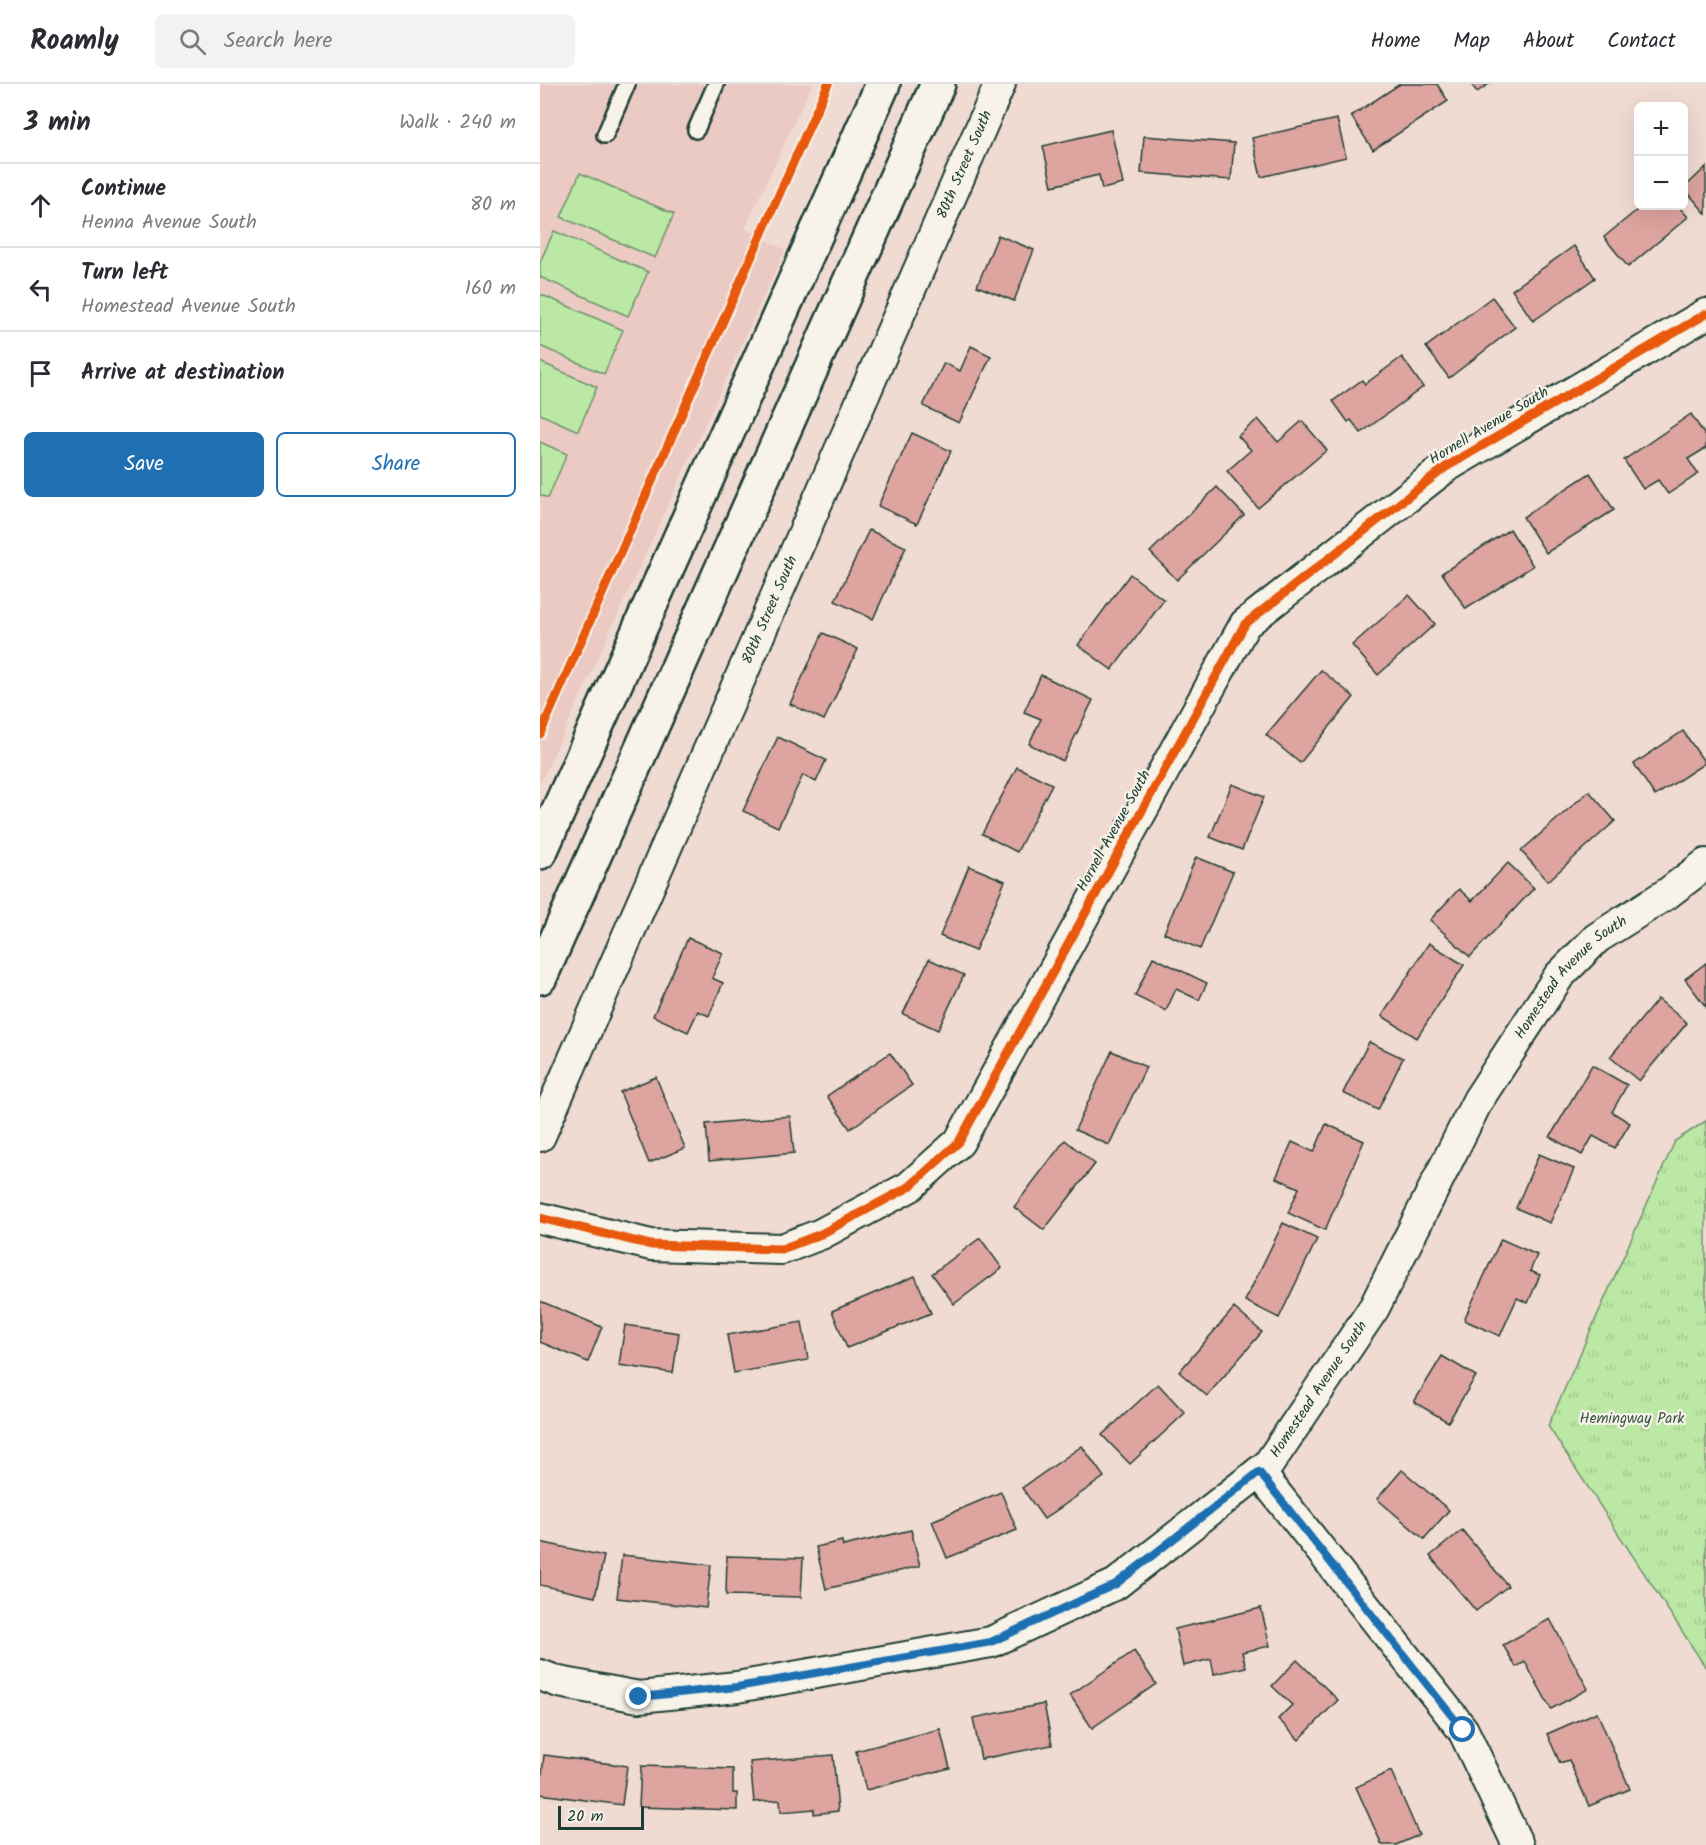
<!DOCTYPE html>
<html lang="en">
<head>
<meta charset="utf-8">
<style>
	:root { --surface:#fff; --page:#f2f2f3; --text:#2b2b33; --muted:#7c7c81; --line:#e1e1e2; --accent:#1f6fb2 }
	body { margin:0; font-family:Kalam,sans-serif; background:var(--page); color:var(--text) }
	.controls { position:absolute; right:18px; top:18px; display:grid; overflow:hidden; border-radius:9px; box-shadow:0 6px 24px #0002 }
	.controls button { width:54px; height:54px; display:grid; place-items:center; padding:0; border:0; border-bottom:2px solid var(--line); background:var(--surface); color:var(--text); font:30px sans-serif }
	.scale { position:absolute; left:18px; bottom:15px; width:86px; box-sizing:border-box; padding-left:6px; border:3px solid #1f3d34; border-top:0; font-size:16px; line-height:21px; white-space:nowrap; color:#1f3d34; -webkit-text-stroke:4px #f7f3e8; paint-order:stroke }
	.stop { position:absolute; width:18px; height:18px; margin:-14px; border:4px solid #1f6fb2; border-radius:50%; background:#fff }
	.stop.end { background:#1f6fb2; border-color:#fff; box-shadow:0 2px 6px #0008 }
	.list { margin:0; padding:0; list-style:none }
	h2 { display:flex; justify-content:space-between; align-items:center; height:78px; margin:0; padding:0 24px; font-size:26px }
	h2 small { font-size:20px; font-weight:400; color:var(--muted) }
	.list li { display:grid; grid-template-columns:39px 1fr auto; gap:18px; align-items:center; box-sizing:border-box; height:84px; padding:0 24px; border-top:2px solid var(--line) }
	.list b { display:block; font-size:22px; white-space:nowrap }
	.list p { margin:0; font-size:20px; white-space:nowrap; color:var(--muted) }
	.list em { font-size:20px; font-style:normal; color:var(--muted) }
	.actions { display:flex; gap:12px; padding:18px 24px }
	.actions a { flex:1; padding:14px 0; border:2px solid var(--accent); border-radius:9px; text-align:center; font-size:21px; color:var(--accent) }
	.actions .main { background:var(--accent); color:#fff }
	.icon { flex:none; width:33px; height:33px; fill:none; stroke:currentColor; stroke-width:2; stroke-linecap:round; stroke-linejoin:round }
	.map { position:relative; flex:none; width:1166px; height:1761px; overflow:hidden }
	header { display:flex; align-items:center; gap:36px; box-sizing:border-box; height:84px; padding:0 30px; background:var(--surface); border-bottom:2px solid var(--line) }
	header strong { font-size:28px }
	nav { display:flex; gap:33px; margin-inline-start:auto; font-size:21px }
	.search { width:420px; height:54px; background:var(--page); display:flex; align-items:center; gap:15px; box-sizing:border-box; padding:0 21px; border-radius:9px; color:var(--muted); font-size:22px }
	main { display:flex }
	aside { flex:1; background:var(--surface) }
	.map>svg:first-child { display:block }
</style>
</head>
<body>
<header>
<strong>Roamly</strong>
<div class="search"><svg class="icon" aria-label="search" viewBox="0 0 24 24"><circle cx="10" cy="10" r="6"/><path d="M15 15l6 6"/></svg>Search here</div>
<nav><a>Home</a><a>Map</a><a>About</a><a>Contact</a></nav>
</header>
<main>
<aside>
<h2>3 min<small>Walk · 240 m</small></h2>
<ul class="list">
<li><svg class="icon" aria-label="ahead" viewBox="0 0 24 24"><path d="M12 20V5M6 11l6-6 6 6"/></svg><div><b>Continue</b><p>Henna Avenue South</p></div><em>80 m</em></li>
<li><svg class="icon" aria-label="left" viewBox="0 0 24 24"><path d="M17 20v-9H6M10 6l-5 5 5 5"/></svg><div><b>Turn left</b><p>Homestead Avenue South</p></div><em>160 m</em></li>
<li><svg class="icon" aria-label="arrive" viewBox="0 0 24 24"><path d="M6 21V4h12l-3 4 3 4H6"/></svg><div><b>Arrive at destination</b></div></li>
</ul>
<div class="actions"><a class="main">Save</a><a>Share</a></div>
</aside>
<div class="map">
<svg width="1166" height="1761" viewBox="0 0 1166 1761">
	<defs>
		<pattern id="park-tufts" width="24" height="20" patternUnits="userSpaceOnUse" patternTransform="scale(1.5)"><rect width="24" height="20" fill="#bce8a5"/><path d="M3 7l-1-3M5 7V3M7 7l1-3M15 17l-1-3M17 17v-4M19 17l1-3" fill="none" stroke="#a1c88f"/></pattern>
	</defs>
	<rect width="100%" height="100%" fill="#f0dbd2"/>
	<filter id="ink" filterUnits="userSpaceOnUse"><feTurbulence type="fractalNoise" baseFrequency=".0167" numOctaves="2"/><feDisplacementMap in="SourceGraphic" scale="12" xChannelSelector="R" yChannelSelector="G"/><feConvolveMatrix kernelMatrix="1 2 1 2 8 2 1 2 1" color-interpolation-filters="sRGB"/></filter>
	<g filter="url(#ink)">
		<path fill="#ebcac3" d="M0 0H272L205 144 245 166 0 700Z"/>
		<g fill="#bce8a5" stroke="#6e926c" stroke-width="1.5">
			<path d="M40 89 134 130 115 174 21 133Z"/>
			<path d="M14 147 108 188 88 232 0 193V178Z"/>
			<path d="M0 210 83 246 64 290 0 262Z"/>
			<path d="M0 278 57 303 38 347 0 330Z"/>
			<path d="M0 358 27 370 8 414 0 411Z"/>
		</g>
		<path fill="url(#park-tufts)" stroke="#6e926c" stroke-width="1.5" d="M1166 1037V1584L1008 1342 1135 1057Z"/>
		<g fill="#dea49f" stroke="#1f3d34" stroke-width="1.5">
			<path d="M860 0H897L908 17 833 66 811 32Z"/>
			<path d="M931 0H949L937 8Z"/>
			<path d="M797 35 806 73 721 93 712 54Z"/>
			<path d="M571 46 583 100 562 105 559 91 512 102 503 62Z"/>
			<path d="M604 52 694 59 691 96 601 89Z"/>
			<path d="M1166 83V130L1144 104Z"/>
			<path d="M1102 122H1138L1148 133 1088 183 1064 153Z"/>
			<path d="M458 151 494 166 474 217 437 202Z"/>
			<path d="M1034 162 1055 194 993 237 972 206Z"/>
			<path d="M952 213 975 243 909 294 886 263Z"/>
			<path d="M431 262 451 272 419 339 383 322 404 279 420 287Z"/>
			<path d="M862 273 883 303 821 349 811 336 808 338 793 317 822 296 825 300Z"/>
			<path d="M1151 330 1166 353V364L1148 375 1158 390 1128 410 1118 396 1103 405 1084 376Z"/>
			<path d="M718 335 738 358 762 337 787 366 718 424 687 387 711 366 698 352Z"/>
			<path d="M372 349 411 367 377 440 338 422Z"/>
			<path d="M1050 389 1074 426 1006 469 983 433Z"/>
			<path d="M677 403 704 431 637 496 610 468Z"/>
			<path d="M970 445 993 482 926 525 902 489Z"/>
			<path d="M329 446 366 463 333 535 295 517Z"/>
			<path d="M590 490 624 516 572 586 538 561Z"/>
			<path d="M869 511 895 540 838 591 812 561Z"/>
			<path d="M283 549 318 565 284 636 250 620Z"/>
			<path d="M781 586 814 613 760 679 726 651Z"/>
			<path d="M501 591 553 616 523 677 489 660 501 635 484 628Z"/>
			<path d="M1143 647 1165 679 1115 712 1094 680Z"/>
			<path d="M238 653 286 676 276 698 263 691 238 743 203 727Z"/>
			<path d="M477 683 512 700 477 768 442 750Z"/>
			<path d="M692 700 724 713 702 766 670 753Z"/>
			<path d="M1049 707 1075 737 1008 797 981 767Z"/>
			<path d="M656 773 693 788 660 865 624 849Z"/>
			<path d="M968 779 994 804 930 873 890 836 919 805 932 817Z"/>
			<path d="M429 782 465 797 435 867 400 852Z"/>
			<path d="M148 854 183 869 172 894 183 899 169 932 158 927 148 948 113 932Z"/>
			<path d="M889 859 924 881 877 954 842 932Z"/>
			<path d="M613 873 667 899 659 916 636 905 626 927 595 912Z"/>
			<path d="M389 875 424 891 398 946 363 930Z"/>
			<path d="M1166 879V923L1145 895Z"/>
			<path d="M1118 915 1147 939 1099 997 1070 973Z"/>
			<path d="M829 958 863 974 838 1026 803 1009Z"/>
			<path d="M572 967 606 983 569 1061 535 1046Z"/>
			<path d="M350 969 372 1001 310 1045 287 1012Z"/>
			<path d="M1052 981 1087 1001 1072 1028 1090 1039 1075 1064 1053 1052 1042 1071 1010 1053Z"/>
			<path d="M116 993 145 1064 109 1079 80 1008Z"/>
			<path d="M250 1032 254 1069 169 1077 166 1040Z"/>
			<path d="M786 1040 824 1057 785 1146 748 1129 759 1104 736 1094 752 1058 774 1068Z"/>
			<path d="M525 1056 555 1080 504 1146 474 1123Z"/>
			<path d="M999 1070 1034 1085 1010 1139 976 1124Z"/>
			<path d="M743 1139 777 1155 739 1234 705 1217Z"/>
			<path d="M440 1154 462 1184 414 1220 392 1190Z"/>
			<path d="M961 1155 997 1171 990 1187 1000 1191 988 1219 977 1214 960 1252 924 1236Z"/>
			<path d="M375 1192 391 1229 307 1264 292 1227Z"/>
			<path d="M0 1217 62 1243 48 1278 0 1258Z"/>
			<path d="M694 1224 722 1248 667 1312 639 1288Z"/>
			<path d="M262 1238 268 1276 194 1289 187 1251Z"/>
			<path d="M85 1241 139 1249 133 1289 79 1281Z"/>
			<path d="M902 1272 936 1292 908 1338 874 1318Z"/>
			<path d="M618 1300 645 1329 590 1380 562 1351Z"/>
			<path d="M542 1362 564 1393 504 1435 482 1404Z"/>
			<path d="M862 1386 909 1426 884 1455 837 1415Z"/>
			<path d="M461 1408 477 1446 407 1474 392 1437Z"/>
			<path d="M371 1446 380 1482 286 1505 276 1463 302 1457 303 1462Z"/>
			<path d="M922 1446 968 1502 936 1527 890 1472Z"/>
			<path d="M0 1458 64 1472 55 1513 0 1501Z"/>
			<path d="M82 1471 171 1481 166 1524 77 1514Z"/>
			<path d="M187 1472 263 1474 261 1513 186 1511Z"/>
			<path d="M721 1524 730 1562 702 1568 706 1583 674 1590 671 1575 643 1582 635 1545Z"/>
			<path d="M1010 1535 1048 1605 1011 1625 985 1578 976 1583 963 1561Z"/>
			<path d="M594 1567 616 1600 552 1644 530 1611Z"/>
			<path d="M757 1576 798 1616 759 1656 738 1635 752 1621 732 1602Z"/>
			<path d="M504 1620 512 1661 441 1675 433 1634Z"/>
			<path d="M1057 1628 1090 1705 1049 1722 1029 1676 1020 1679 1007 1650Z"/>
			<path d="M400 1645 410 1684 326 1706 316 1667Z"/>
			<path d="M4 1671 87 1682 82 1721 0 1710Z"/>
			<path d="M293 1671 298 1727 274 1730V1725L241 1728 240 1716 214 1718 210 1678Z"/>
			<path d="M101 1682 193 1685V1709H197V1726L99 1723Z"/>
			<path d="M851 1687 879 1751 856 1761H842L816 1703Z"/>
		</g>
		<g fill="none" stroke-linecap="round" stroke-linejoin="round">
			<defs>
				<g id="lane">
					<path d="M156 46 176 0"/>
					<path d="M65 51 87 0"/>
				</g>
				<g id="street">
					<path id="s1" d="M0 1052 460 0"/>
					<path d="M0 1134 111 1161 242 1165 281 1150 369 1103 419 1058 705 540 906 383 1166 230"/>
					<path d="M719 1388 923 1646 978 1761"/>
					<path id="s2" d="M0 1591 19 1598 99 1613 197 1603 451 1558 576 1500 728 1381 834 1224 938 1016 1019 892 1057 854 1128 809 1166 780"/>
				</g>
				<g id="secondary">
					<path d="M0 768 343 0"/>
					<path d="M0 893 398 0"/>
				</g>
			</defs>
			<use href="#lane" stroke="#1f3d34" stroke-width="20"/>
			<use href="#street" stroke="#1f3d34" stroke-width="34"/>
			<use href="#secondary" stroke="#1f3d34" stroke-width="38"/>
			<use href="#lane" stroke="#f7f3e8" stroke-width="15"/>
			<use href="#street" stroke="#f7f3e8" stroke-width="30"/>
			<use href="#secondary" stroke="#f7f3e8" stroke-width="33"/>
			<defs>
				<g id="cycleway">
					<path d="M0 650 288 0"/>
					<path d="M0 1134 111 1161 242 1165 281 1150 369 1103 419 1058 705 540 906 383 1166 230"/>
				</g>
			</defs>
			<use href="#cycleway" stroke="#f7f3e8" stroke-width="13"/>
			<use href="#cycleway" stroke="#e8590c" stroke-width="9"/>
		</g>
	</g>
	<g fill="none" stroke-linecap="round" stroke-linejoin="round" filter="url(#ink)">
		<path stroke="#1f6fb2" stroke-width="8" d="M99 1613 197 1603 451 1558 576 1500 719 1388 923 1646"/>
	</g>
	<g text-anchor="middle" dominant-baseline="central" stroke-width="4.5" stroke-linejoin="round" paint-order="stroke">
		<g font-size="15" fill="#1f3d34" stroke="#f7f3e8">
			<text stroke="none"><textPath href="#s1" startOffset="1060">80th Street South</textPath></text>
			<text transform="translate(949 342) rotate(-31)">Hornell Avenue South</text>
			<text stroke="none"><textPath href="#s1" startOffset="574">80th Street South</textPath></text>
			<text transform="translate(574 747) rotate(-61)">Hornell Avenue South</text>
			<text stroke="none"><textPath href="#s2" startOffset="1366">Homestead Avenue South</textPath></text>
			<text stroke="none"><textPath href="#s2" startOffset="880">Homestead Avenue South</textPath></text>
		</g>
		<g font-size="15" fill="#375745" stroke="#f7f3e8">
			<text x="1092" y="1335">Hemingway Park</text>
		</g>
	</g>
</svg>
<div class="controls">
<button>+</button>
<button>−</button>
</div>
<div class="scale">20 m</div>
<div class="stop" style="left:923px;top:1646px"></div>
<div class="stop end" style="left:99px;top:1613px"></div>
</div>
</main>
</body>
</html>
